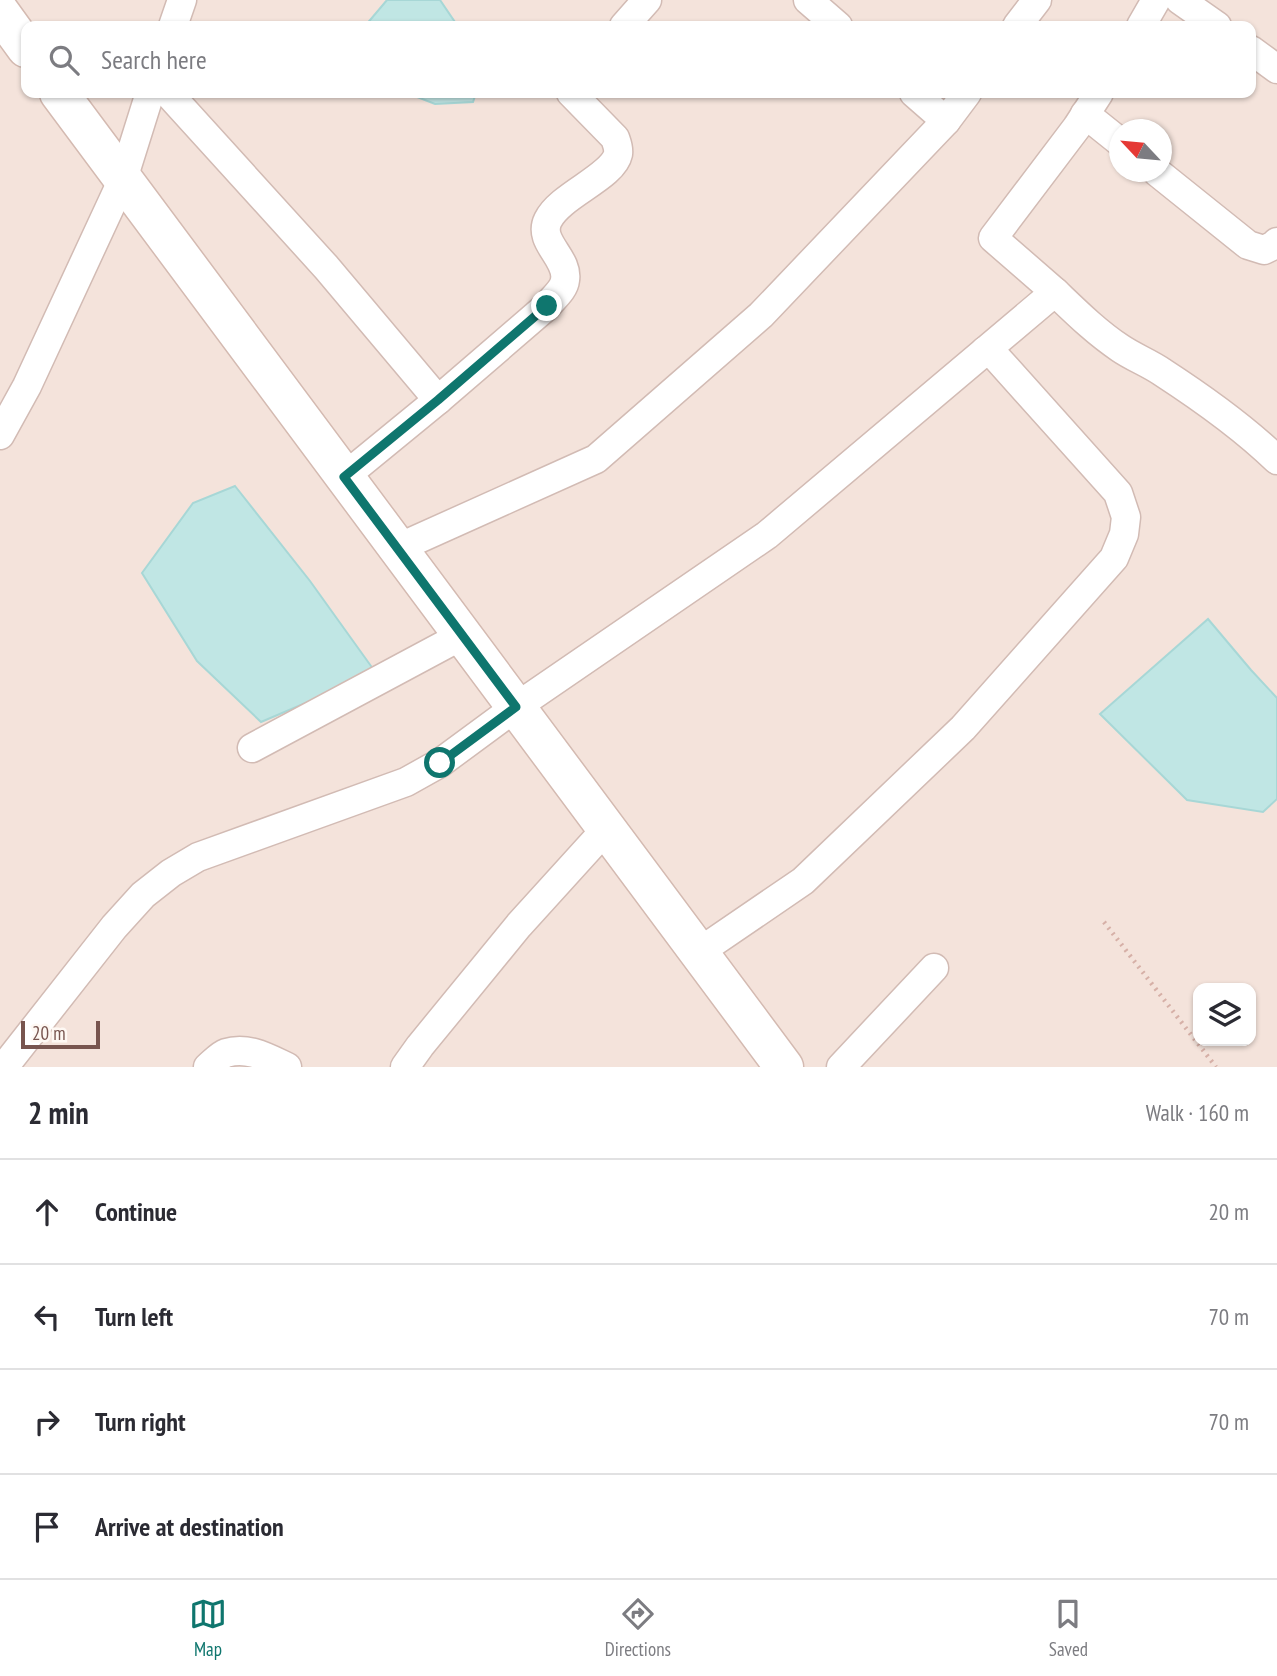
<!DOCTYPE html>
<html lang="en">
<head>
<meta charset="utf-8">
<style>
	:root { --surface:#fff; --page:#f2f2f3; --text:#2b2b33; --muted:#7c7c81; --line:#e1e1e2; --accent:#0f766e }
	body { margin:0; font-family:"PT Sans Narrow",sans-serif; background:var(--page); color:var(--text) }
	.controls { position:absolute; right:21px; bottom:21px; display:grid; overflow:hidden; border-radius:14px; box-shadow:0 2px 5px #0004 }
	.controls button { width:63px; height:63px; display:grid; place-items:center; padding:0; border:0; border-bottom:2px solid var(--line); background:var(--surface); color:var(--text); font:35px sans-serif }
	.compass { position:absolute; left:1109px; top:119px; width:63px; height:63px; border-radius:50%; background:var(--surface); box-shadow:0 2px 5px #0004; rotate:296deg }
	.scale { position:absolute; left:21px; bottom:18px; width:79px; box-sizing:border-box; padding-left:7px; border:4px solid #78554f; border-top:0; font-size:19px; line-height:24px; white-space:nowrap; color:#78554f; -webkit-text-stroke:5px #fef8f3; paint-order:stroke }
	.stop { position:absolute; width:21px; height:21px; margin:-16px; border:5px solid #0f766e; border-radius:50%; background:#fff }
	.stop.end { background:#0f766e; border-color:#fff; box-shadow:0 2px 7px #0008 }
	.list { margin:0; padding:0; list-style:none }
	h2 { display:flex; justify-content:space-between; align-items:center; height:91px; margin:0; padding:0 28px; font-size:30px }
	h2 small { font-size:23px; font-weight:400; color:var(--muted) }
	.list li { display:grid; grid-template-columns:46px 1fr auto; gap:21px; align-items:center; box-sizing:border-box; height:105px; padding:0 28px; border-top:2px solid var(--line) }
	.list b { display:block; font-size:26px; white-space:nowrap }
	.list em { font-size:23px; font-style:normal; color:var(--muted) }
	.icon { flex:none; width:38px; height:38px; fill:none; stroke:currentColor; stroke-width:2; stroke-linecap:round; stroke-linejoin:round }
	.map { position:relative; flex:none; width:1277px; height:1067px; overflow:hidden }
	.search { position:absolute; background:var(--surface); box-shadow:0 2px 5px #0004; left:21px; right:21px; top:21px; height:77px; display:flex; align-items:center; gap:18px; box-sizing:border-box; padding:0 24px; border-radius:14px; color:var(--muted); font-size:26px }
	.sheet { height:511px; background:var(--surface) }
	nav { display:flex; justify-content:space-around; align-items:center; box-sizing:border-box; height:98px; border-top:2px solid var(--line); background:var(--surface); font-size:19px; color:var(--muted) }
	nav a { display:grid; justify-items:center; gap:4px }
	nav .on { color:var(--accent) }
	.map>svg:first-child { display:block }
</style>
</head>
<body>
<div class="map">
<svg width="1277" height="1067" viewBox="0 0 1277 1067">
	<rect width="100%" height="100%" fill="#fcf3ec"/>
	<path fill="#f4e3db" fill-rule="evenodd" d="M0 0H1277V1067H0ZM26 26H1251V93H26ZM1120 130H1162V172H1120ZM1198 988H1251V1041H1198Z"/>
	<g fill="#c0e6e4" stroke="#a7d7d6" stroke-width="2">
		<path d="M387 0H440L455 22 460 26H365Z"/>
		<path d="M407 93H476L473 102 435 104Z"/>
		<path d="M235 486 310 581 376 673 261 722 197 661 142 573 193 503Z"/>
		<path d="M1208 619 1251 670 1277 698V799L1263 812 1187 800 1100 714Z"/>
	</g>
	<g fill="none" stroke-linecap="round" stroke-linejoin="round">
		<defs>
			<g id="street">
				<path d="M808 0 838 26"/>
				<path d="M1180 0 1217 26"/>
				<path d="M173 26 182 0"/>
				<path d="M624 26 647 0"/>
				<path d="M1017 26 1037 0"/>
				<path d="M1141 26 1156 0"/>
				<path d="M1251 50 1277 69"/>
				<path d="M168 93 326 267 438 400 344 477"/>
				<path d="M914 93 946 121"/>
				<path d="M1085 114 1120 142"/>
				<path d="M1157 172 1248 245 1264 250 1274 245 1277 242"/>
				<path d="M1055 292 993 238 1077 127 1099 93"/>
				<path d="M438 400 547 306C553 298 564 290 565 280 569 258 537 242 548 220 560 195 613 177 618 154 619 148 617 144 615 138L571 93"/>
				<path d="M0 435 27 386 123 179 150 93"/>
				<path d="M398 548 596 459 761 315 946 121 967 93"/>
				<path d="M252 748 463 635"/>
				<path d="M699 952 803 881 963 728 1114 558 1124 534 1126 517 1118 493 996 357 985 351"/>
				<path d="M4 1067 114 927 143 895 171 873 198 857 406 782 440 763 516 707 767 535 1055 292C1076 312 1096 332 1120 348 1133 357 1149 363 1162 372 1202 398 1243 427 1277 460"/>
				<path d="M208 1067C213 1063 220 1055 226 1053 248 1046 268 1058 287 1067"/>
				<path d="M405 1067 420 1046 519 925 607 828"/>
				<path d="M841 1067 934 968"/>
			</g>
			<g id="secondary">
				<path d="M0 12 26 48"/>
				<path d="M59 93 784 1067"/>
			</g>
		</defs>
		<use href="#street" stroke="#d2bbb4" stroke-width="31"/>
		<use href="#secondary" stroke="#d4bab1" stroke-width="41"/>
		<path stroke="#d6b0a7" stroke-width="4.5" stroke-dasharray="2 5" stroke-linecap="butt" d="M1104 922 1216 1067"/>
		<use href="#street" stroke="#fff" stroke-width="28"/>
		<use href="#secondary" stroke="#fff" stroke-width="38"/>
	</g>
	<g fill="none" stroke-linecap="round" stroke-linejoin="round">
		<path stroke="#0f766e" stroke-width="9" d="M440 763 516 707 344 477 438 400 547 306"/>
	</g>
</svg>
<div class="controls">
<button><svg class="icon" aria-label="layers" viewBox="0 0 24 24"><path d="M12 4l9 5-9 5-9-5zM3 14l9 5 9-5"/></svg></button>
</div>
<svg class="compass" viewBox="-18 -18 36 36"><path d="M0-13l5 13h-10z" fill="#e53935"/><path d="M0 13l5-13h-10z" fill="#7c7c81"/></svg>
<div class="scale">20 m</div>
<div class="stop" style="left:440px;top:763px"></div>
<div class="stop end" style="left:547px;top:306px"></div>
<div class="search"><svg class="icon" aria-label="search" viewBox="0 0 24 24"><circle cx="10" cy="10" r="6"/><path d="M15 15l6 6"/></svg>Search here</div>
</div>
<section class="sheet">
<h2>2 min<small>Walk · 160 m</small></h2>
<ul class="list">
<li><svg class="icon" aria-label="ahead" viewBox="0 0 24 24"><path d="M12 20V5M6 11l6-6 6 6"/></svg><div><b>Continue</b></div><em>20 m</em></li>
<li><svg class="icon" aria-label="left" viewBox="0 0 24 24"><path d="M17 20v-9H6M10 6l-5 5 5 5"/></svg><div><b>Turn left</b></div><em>70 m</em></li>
<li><svg class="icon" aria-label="right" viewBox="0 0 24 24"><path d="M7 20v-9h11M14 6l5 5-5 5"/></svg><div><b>Turn right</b></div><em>70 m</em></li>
<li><svg class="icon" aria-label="arrive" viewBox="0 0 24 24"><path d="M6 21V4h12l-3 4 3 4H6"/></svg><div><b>Arrive at destination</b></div></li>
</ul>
</section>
<nav>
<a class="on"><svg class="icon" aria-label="map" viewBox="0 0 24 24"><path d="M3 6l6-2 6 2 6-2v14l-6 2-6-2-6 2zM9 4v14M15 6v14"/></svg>Map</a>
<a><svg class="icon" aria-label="directions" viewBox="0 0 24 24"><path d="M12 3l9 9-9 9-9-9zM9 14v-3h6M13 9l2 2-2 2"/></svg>Directions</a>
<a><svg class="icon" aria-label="saved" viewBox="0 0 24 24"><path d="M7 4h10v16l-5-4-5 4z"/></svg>Saved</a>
</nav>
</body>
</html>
